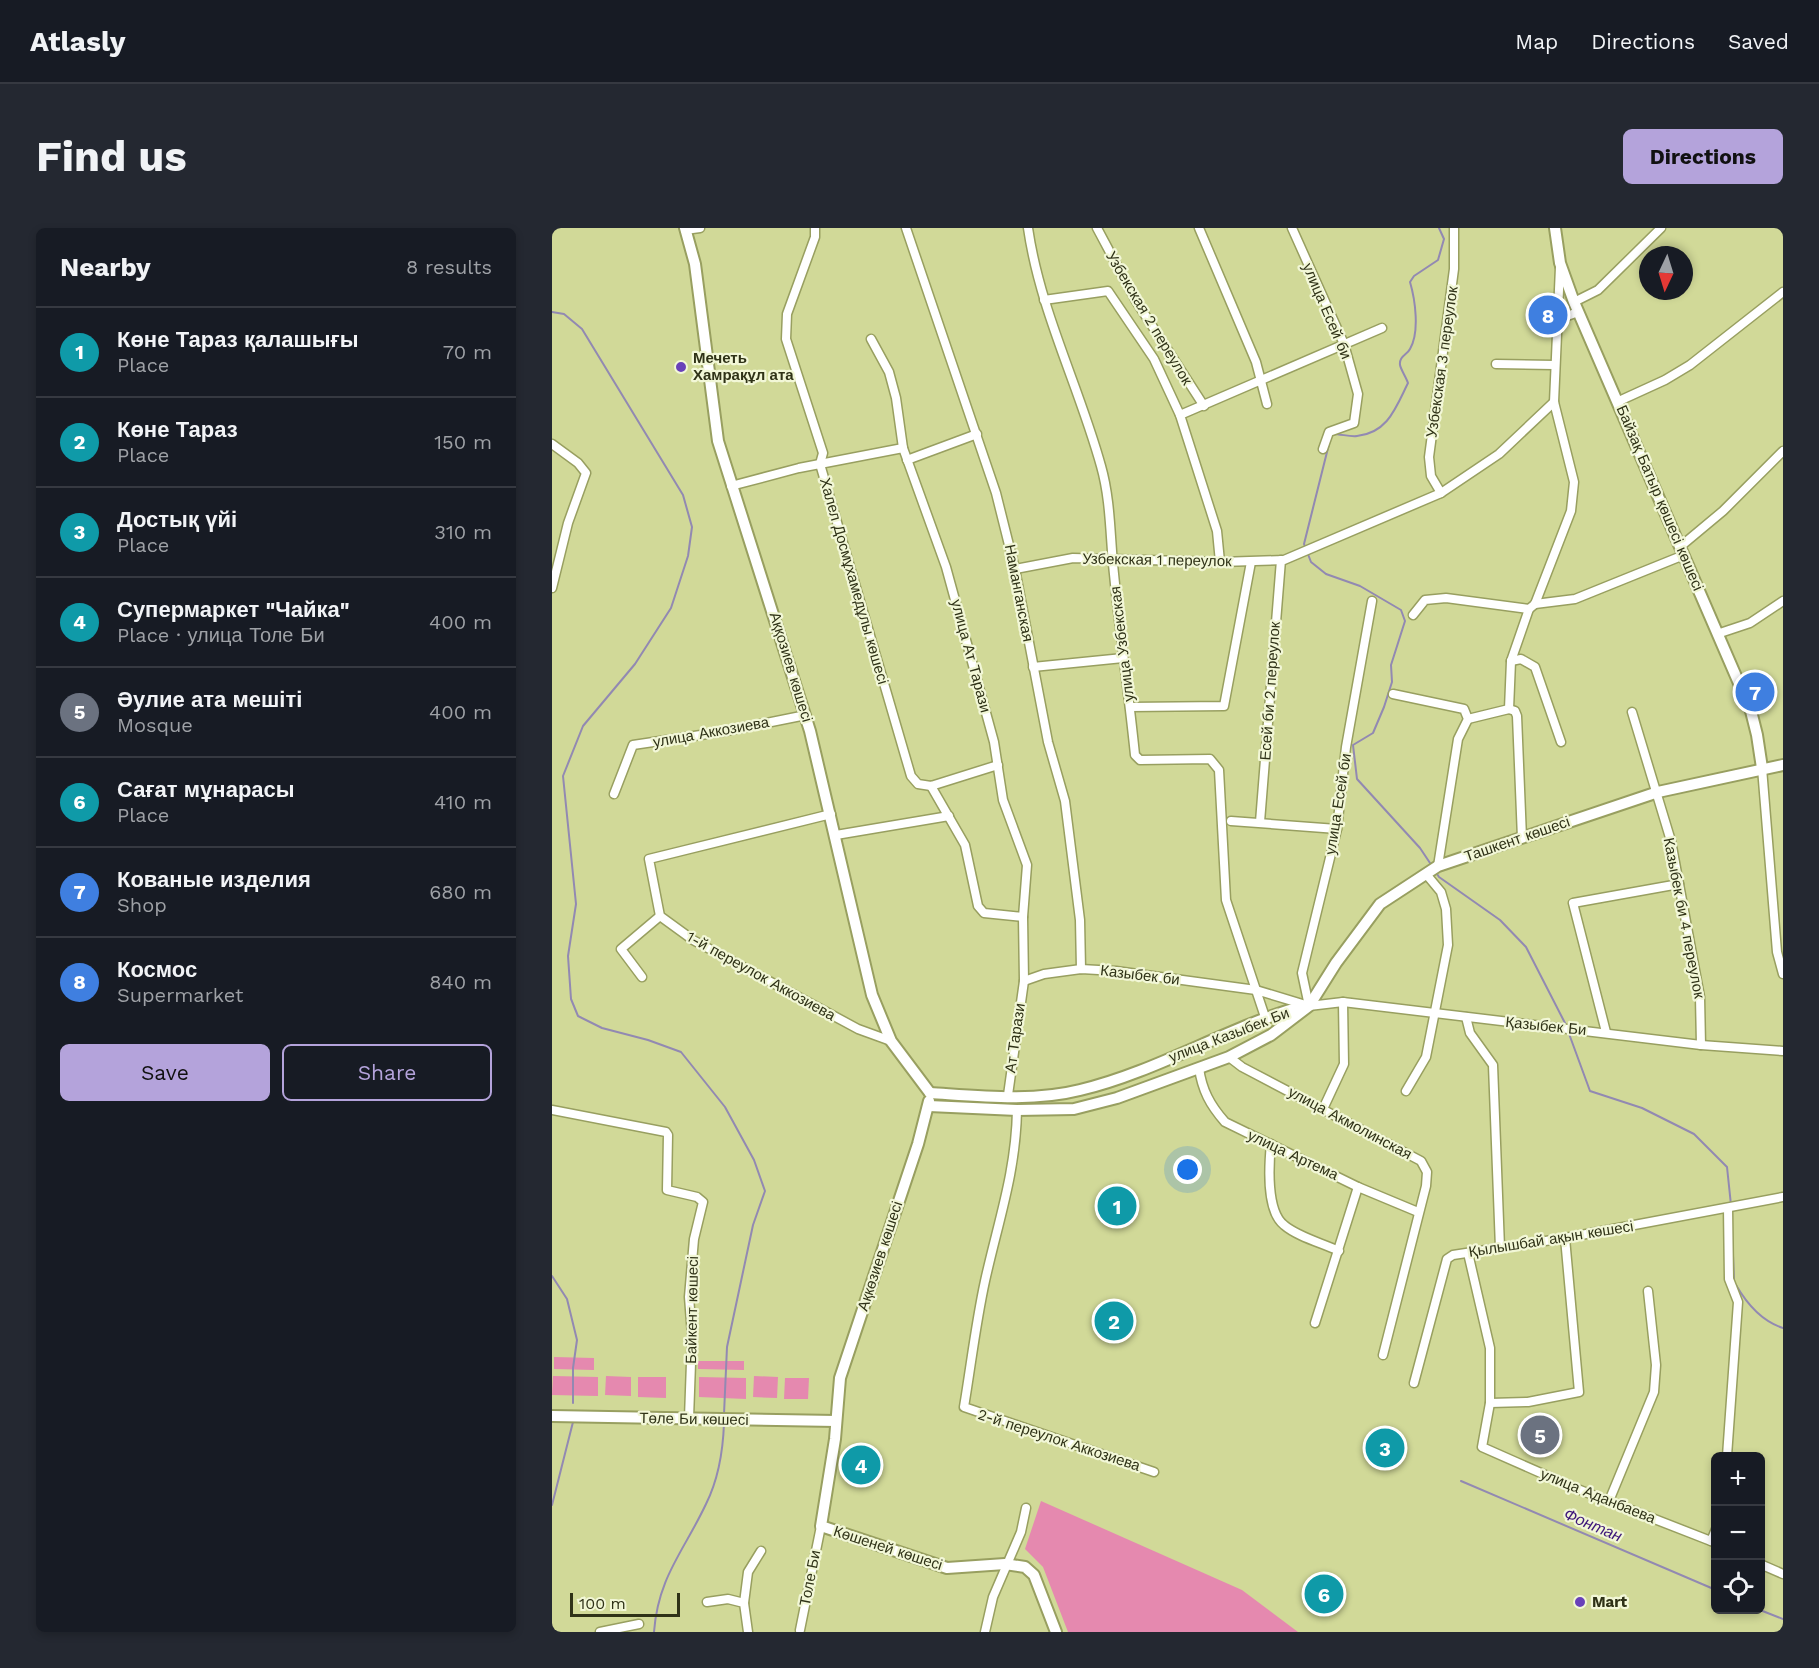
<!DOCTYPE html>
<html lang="en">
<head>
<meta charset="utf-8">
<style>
	:root { --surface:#171b24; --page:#242831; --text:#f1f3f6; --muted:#9ea1a6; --line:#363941; --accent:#b4a3db }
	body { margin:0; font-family:"Work Sans",sans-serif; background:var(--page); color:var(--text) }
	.controls { position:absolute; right:18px; bottom:18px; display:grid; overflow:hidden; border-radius:9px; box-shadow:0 3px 9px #0003 }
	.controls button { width:54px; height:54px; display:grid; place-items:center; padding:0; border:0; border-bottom:2px solid var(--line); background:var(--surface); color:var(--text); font:30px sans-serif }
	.compass { position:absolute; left:1087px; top:18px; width:54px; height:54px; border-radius:50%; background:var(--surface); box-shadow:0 3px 9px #0003; rotate:184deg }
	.scale { position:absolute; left:18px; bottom:15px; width:110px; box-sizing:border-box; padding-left:6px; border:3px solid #2f3217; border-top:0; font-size:16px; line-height:21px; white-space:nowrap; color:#2f3217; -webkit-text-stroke:4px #f2f7d7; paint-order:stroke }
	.you { position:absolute; left:636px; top:942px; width:21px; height:21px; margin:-15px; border:4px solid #fff; border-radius:50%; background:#1a73e8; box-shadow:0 0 0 9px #1a73e833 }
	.badge { display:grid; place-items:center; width:39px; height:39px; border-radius:50%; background:var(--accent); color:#fff; font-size:20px; font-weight:700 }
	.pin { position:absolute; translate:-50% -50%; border:3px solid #fff; box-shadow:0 2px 6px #0006 }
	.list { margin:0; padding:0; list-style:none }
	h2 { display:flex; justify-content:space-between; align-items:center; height:78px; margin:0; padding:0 24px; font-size:26px }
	h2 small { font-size:20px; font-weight:400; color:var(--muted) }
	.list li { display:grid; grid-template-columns:39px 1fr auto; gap:18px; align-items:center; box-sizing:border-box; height:90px; padding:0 24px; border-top:2px solid var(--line) }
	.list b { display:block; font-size:22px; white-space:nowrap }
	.list p { margin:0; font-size:20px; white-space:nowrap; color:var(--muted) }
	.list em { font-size:20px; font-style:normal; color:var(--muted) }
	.actions { display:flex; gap:12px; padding:18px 24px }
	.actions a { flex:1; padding:14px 0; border:2px solid var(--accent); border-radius:9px; text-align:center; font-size:21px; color:var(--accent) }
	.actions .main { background:var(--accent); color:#111 }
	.icon { flex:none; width:33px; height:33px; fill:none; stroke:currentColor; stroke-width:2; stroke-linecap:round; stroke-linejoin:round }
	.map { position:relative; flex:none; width:1231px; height:1404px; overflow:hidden; border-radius:9px }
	header { display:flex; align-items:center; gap:36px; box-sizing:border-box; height:84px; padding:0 30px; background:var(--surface); border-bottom:2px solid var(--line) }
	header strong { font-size:28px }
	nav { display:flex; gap:33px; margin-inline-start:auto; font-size:21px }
	.intro { display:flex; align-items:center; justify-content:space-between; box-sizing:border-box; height:144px; padding:0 36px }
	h1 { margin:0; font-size:42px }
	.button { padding:15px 27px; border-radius:9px; background:var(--accent); color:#111; font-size:21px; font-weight:700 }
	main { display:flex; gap:36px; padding:0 36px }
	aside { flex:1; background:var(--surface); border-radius:9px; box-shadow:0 3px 9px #0003 }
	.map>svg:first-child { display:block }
</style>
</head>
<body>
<header>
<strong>Atlasly</strong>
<nav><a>Map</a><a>Directions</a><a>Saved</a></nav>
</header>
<div class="intro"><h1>Find us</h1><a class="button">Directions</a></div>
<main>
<aside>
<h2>Nearby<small>8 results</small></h2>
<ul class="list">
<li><span class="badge" style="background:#0f9aa8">1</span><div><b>Көне Тараз қалашығы</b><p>Place</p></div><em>70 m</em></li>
<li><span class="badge" style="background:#0f9aa8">2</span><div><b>Көне Тараз</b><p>Place</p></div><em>150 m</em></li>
<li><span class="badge" style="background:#0f9aa8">3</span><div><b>Достық үйі</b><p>Place</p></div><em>310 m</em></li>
<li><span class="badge" style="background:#0f9aa8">4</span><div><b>Супермаркет &quot;Чайка&quot;</b><p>Place · улица Толе Би</p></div><em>400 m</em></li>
<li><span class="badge" style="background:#6b7280">5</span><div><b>Әулие ата мешіті</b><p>Mosque</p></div><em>400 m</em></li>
<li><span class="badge" style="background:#0f9aa8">6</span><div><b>Сағат мұнарасы</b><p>Place</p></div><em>410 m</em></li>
<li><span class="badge" style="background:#3f7fe0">7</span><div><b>Кованые изделия</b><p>Shop</p></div><em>680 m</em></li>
<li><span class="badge" style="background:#3f7fe0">8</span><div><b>Космос</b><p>Supermarket</p></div><em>840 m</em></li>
</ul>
<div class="actions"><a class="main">Save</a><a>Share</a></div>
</aside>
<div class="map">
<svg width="1231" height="1404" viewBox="0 0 1231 1404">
	<rect width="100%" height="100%" fill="#d1d998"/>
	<g fill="#e589af">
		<path d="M2 1129 42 1130V1142L2 1141Z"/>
		<path d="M146 1133H192V1142L146 1141Z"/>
		<path d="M1 1148 46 1149V1168L0 1167Z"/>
		<path d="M54 1148 79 1149V1168L53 1167Z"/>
		<path d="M202 1148 226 1149 225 1170 201 1169Z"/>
		<path d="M86 1149H114V1170L86 1169Z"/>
		<path d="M147 1149 194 1150V1171L147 1169Z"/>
		<path d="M233 1150H257L256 1171H232Z"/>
		<path d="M489 1273 690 1362 746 1404H516L491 1339 473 1321Z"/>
	</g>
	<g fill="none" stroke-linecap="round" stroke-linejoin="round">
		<g stroke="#9289b2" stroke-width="2">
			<path d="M0 84 12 86 30 101 131 267 140 299 136 328 119 380 83 436 31 498 11 548 24 676 16 728 19 771 26 788 50 800 96 812 129 824 173 879 202 932 213 963 201 997 175 1119 172 1186"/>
			<path d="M781 206C789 206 798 209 805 208 836 205 844 179 856 155 854 149 849 142 848 137 847 128 855 127 858 121 868 104 863 71 858 54L862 48 886 32 892 11 887 0"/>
			<path d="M777 216 752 316 759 334 774 346 808 358 849 382 853 393 839 437 840 454 832 479 821 505 801 517 805 551 868 620 880 638"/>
			<path d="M883 643 887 649 948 692 974 719 1014 797"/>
			<path d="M1016 803 1038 863 1090 880 1142 906 1175 939 1179 977"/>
			<path d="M1181 1027 1182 1052"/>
			<path d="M0 1048 15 1071 25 1112 21 1140V1175"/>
			<path d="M1184 1057C1195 1076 1209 1093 1231 1100"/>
			<path d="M909 1253 1164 1362"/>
			<path d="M0 1277 21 1194"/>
			<path d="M1208 1382 1231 1391"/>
			<path d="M102 1404C106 1349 132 1323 154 1276 167 1250 171 1224 172 1195"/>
		</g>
		<defs>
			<g id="minor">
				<path d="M263 0V9L235 86 234 111 271 225 268 236 359 548 366 556 379 558 446 537"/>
				<path d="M354 0 444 265 463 341 496 514 513 573 528 692 529 741"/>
				<path d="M476 0C488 83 527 158 549 238 559 273 558 310 562 346 568 407 577 467 583 527L588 532 658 531 667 542 674 672 714 792"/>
				<path d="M545 0 584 73 652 178"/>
				<path d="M647 0 704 134 715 176"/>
				<path d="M740 0 792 116 806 166 802 195 777 204 771 221"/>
				<path d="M133 2 148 0"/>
				<path d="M492 72 556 63 602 131 628 187"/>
				<path d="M1022 74 1046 62 1109 0"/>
				<path d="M1007 91 1026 84"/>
				<path d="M319 111 337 144 344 170 351 220 394 339 442 514 451 572 475 637 471 689 472 753 456 867"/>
				<path d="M944 136 1002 137"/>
				<path d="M1067 173 1113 152 1138 137 1231 64"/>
				<path d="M0 216 26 235 34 245 16 295 0 360"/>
				<path d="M355 232 425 206"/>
				<path d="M179 258 247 240 351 220"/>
				<path d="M889 265 879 248 877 229 902 41V0"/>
				<path d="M1129 318 1171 283 1231 223"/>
				<path d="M668 334 665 303 628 187 830 100"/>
				<path d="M463 341 521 330 668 334 732 332 889 265 947 226 1002 174"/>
				<path d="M983 376 1023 371 1132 327"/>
				<path d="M861 387 873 372 894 370 977 381"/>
				<path d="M1165 406 1198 395 1231 373"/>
				<path d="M959 433 969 431 983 439 1009 514"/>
				<path d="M481 439 571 430"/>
				<path d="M841 466 912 481 916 491 906 511 886 638"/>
				<path d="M578 479 672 478 699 334"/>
				<path d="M957 481 963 483 965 488 970 610"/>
				<path d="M1080 484 1119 613 1148 769 1149 817"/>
				<path d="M916 491 957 481 959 433 977 381 983 376 1019 283 1022 254 1002 174 1008 39"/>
				<path d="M1210 540 1225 724 1231 746"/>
				<path d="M379 558 413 617 426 678 432 685 471 689"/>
				<path d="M62 566 81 517 169 504 254 487"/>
				<path d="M279 586 97 631 108 688 141 712 306 801 339 813"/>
				<path d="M679 593 785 601"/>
				<path d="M708 594 729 332"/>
				<path d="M284 607 397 588"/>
				<path d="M90 749 69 721 108 688"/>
				<path d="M472 753 492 746 529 741 564 743 704 762 757 778 791 774 1149 817 1231 823"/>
				<path d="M757 778 750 745 785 601 794 519 820 373"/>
				<path d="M914 789 918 805 941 837 948 1020"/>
				<path d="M1054 804 1021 675 1127 656"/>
				<path d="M677 829 690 839 869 933 875 944 874 958 831 1127"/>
				<path d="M647 840C650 862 658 877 673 894L806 959 866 984"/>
				<path d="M854 863 874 829 896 717 894 681 889 664 874 646"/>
				<path d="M771 881 792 836 791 774"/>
				<path d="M0 882 114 904 116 907 115 962 145 969 151 974 142 1011 137 1069 140 1107 137 1190"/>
				<path d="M465 882C464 944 446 994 433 1053 424 1094 419 1137 412 1179L602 1244"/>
				<path d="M719 916C717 936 714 983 732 997 746 1009 770 1015 787 1023"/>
				<path d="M916 1025 938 1120V1175L930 1219 1023 1260 1164 1315"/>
				<path d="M763 1095 806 959"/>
				<path d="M862 1155 895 1031 901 1027 1013 1010 1231 969"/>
				<path d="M938 1175 976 1174 1027 1164 1013 1010"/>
				<path d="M1175 1228 1186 1074 1177 1051 1176 980"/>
				<path d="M1057 1273 1102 1164 1104 1137 1096 1063"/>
				<path d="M1159 1313 1164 1301"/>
				<path d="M1208 1336 1231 1346"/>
				<path d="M155 1374 176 1371 192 1375 196 1404"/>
				<path d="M192 1375 196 1344 209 1323"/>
				<path d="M248 1402 269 1298"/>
				<path d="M48 1404 87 1396"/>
				<path d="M433 1404 441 1369 469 1304 474 1280"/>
			</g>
			<g id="major">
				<path d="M133 0 143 36 166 213 258 503 320 767 339 813 378 865"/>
				<path d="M1003 0 1008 35 1022 74 1199 483 1205 507 1210 540"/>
				<path d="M378 865C426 868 481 874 528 862 604 844 676 799 751 778"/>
				<path d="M377 873 366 916 288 1150 283 1211 269 1298 395 1340 453 1336 473 1339 482 1347 504 1404"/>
				<path d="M377 878 465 882 522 881 565 870 677 829 719 807 757 778 784 735 828 676 886 638 1106 564 1231 537"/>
				<path d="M0 1188 284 1193"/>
			</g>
		</defs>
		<use href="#minor" stroke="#989f60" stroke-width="11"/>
		<use href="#major" stroke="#989f60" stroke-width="14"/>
		<use href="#minor" stroke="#fff" stroke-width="8"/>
		<use href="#major" stroke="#fff" stroke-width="10"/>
	</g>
	<g fill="#6941b9" stroke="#f2f7d7" stroke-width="2">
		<circle cx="129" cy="139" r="6"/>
		<circle cx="1028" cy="1374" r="6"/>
	</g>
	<g text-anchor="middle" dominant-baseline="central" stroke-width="4.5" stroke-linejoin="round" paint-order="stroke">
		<g font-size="15" fill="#2f3217" stroke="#f2f7d7">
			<text transform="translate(775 83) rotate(67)">улица Есей би</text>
			<text transform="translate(597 90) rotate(59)">Узбекская 2 переулок</text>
			<text transform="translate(890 134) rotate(-82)">Узбекская 3 переулок</text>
			<text transform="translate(1108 270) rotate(67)">Байзақ Батыр қөшесі көшесі</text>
			<text transform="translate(605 332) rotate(1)">Узбекская 1 переулок</text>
			<text transform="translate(302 353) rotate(74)">Халел Досмұхамедұлы көшесі</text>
			<text transform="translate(467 365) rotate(79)">Наманганская</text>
			<text transform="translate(570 416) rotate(-97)">улица Узбекская</text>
			<text transform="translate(419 428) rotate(75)">улица Ат Тарази</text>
			<text transform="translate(239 439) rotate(73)">Аққозиев көшесі</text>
			<text transform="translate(718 463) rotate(-86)">Есей би 2 переулок</text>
			<text transform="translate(159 504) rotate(-10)">улица Аккозиева</text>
			<text transform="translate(786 576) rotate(-81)">улица Есей би</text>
			<text transform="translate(965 611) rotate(-19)">Ташкент көшесі</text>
			<text transform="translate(1132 690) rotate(79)">Казыбек би 4 переулок</text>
			<text transform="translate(588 747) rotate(7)">Казыбек би</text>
			<text transform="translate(209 748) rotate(29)">1-й переулок Аккозиева</text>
			<text transform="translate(994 798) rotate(6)">Қазыбек Би</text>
			<text transform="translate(677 807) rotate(-21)">улица Казыбек Би</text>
			<text transform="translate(463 810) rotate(-82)">Ат Тарази</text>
			<text transform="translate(798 895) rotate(28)">улица Акмолинская</text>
			<text transform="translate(741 927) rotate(25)">улица Артема</text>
			<text transform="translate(999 1011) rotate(-9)">Қылышбай ақын көшесі</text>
			<text transform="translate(328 1028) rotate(-72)">Ақкөзиев көшесі</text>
			<text transform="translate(140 1082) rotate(-89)">Байкент көшесі</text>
			<text transform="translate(142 1191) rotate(1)">Төле Би көшесі</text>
			<text transform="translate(507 1212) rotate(18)">2-й переулок Аккозиева</text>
			<text transform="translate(1046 1268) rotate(22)">улица Аданбаева</text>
			<text transform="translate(336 1320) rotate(18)">Көшеней көшесі</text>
			<text transform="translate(258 1350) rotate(-79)">Толе Би</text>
		</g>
		<g font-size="15" font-weight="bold" fill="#2f3217" stroke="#f2f7d7" text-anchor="start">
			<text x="141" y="130">Мечеть<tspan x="141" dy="17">Хамрақұл ата</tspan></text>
			<text x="1040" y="1374">Mart</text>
		</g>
		<g font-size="16" font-style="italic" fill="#3e177a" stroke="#f2f7d7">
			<text transform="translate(1041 1297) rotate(23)">Фонтан</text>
		</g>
	</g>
</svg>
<div class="controls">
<button>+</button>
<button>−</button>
<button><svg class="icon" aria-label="locate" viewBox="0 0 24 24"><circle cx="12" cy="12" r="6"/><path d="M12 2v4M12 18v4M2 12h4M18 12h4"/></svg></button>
</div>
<svg class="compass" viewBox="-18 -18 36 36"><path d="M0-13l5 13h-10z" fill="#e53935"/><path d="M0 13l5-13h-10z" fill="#9ea1a6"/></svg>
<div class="scale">100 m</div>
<div class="you"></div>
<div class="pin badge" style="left:565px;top:978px;background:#0f9aa8">1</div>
<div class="pin badge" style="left:562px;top:1093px;background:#0f9aa8">2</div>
<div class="pin badge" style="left:833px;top:1220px;background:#0f9aa8">3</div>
<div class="pin badge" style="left:309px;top:1237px;background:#0f9aa8">4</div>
<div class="pin badge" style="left:988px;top:1207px;background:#6b7280">5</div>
<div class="pin badge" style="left:772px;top:1366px;background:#0f9aa8">6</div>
<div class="pin badge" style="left:1203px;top:464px;background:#3f7fe0">7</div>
<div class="pin badge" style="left:996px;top:87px;background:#3f7fe0">8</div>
</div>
</main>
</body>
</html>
